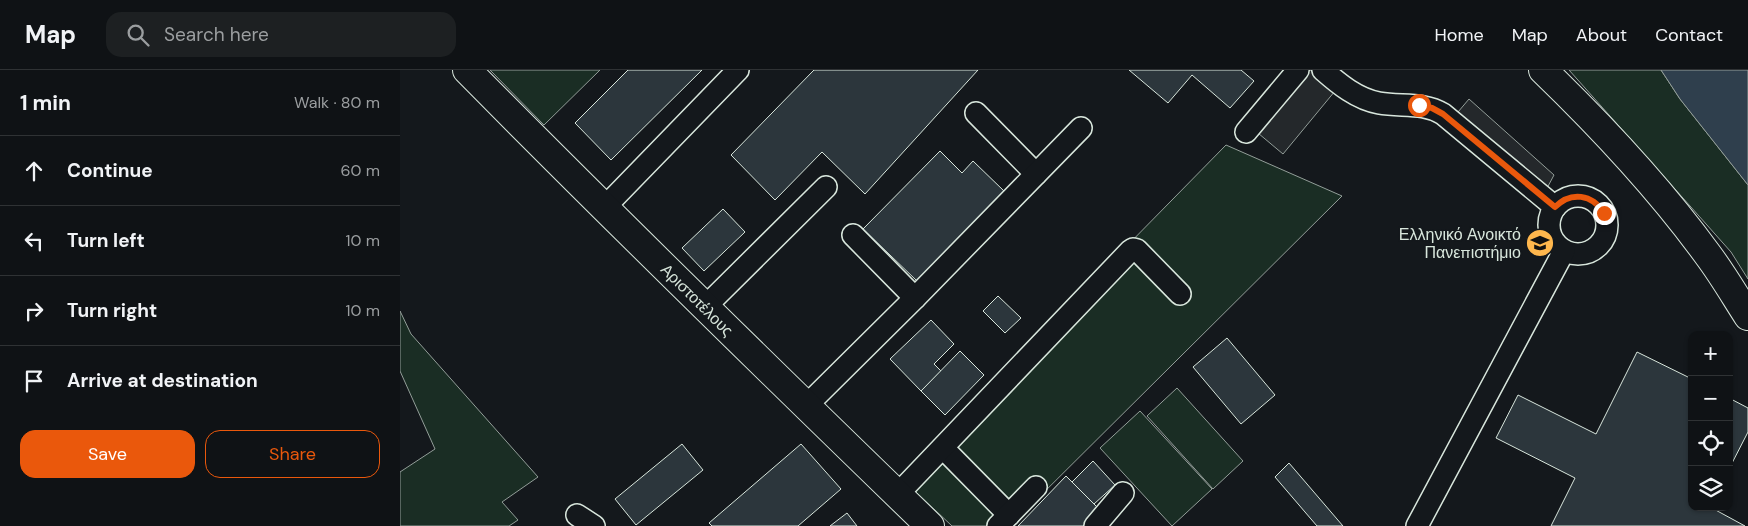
<!DOCTYPE html>
<html lang="en">
<head>
<meta charset="utf-8">
<style>
	:root { --surface:#0f1215; --page:#1d2022; --text:#f1f3f6; --muted:#9b9ea0; --line:#2f3234; --accent:#ea580c }
	body { margin:0; font-family:"DM Sans",sans-serif; background:var(--page); color:var(--text) }
	.controls { position:absolute; right:15px; bottom:15px; display:grid; overflow:hidden; border-radius:10px; box-shadow:0 1px 4px #0004 }
	.controls button { width:45px; height:45px; display:grid; place-items:center; padding:0; border:0; border-bottom:1px solid var(--line); background:var(--surface); color:var(--text); font:25px sans-serif }
	.stop { position:absolute; width:15px; height:15px; margin:-11px; border:4px solid #ea580c; border-radius:50%; background:#fff }
	.stop.end { background:#ea580c; border-color:#fff; box-shadow:0 1px 5px #0008 }
	.list { margin:0; padding:0; list-style:none }
	h2 { display:flex; justify-content:space-between; align-items:center; height:65px; margin:0; padding:0 20px; font-size:21px }
	h2 small { font-size:16px; font-weight:400; color:var(--muted) }
	.list li { display:grid; grid-template-columns:32px 1fr auto; gap:15px; align-items:center; box-sizing:border-box; height:70px; padding:0 20px; border-top:1px solid var(--line) }
	.list b { display:block; font-size:19px; white-space:nowrap }
	.list em { font-size:16px; font-style:normal; color:var(--muted) }
	.actions { display:flex; gap:10px; padding:15px 20px }
	.actions a { flex:1; padding:11px 0; border:1px solid var(--accent); border-radius:15px; text-align:center; font-size:18px; color:var(--accent) }
	.actions .main { background:var(--accent); color:#fff }
	.icon { flex:none; width:28px; height:28px; fill:none; stroke:currentColor; stroke-width:2; stroke-linecap:round; stroke-linejoin:round }
	.map { position:relative; flex:none; width:1348px; height:456px; overflow:hidden }
	header { display:flex; align-items:center; gap:30px; box-sizing:border-box; height:70px; padding:0 25px; background:var(--surface); border-bottom:1px solid var(--line) }
	header strong { font-size:24px }
	nav { display:flex; gap:28px; margin-inline-start:auto; font-size:18px }
	.search { width:350px; height:45px; background:var(--page); display:flex; align-items:center; gap:12px; box-sizing:border-box; padding:0 18px; border-radius:15px; color:var(--muted); font-size:19px }
	main { display:flex }
	aside { flex:1; background:var(--surface) }
	.map>svg:first-child { display:block }
</style>
</head>
<body>
<header>
<strong>Map</strong>
<div class="search"><svg class="icon" aria-label="search" viewBox="0 0 24 24"><circle cx="10" cy="10" r="6"/><path d="M15 15l6 6"/></svg>Search here</div>
<nav><a>Home</a><a>Map</a><a>About</a><a>Contact</a></nav>
</header>
<main>
<aside>
<h2>1 min<small>Walk · 80 m</small></h2>
<ul class="list">
<li><svg class="icon" aria-label="ahead" viewBox="0 0 24 24"><path d="M12 20V5M6 11l6-6 6 6"/></svg><div><b>Continue</b></div><em>60 m</em></li>
<li><svg class="icon" aria-label="left" viewBox="0 0 24 24"><path d="M17 20v-9H6M10 6l-5 5 5 5"/></svg><div><b>Turn left</b></div><em>10 m</em></li>
<li><svg class="icon" aria-label="right" viewBox="0 0 24 24"><path d="M7 20v-9h11M14 6l5 5-5 5"/></svg><div><b>Turn right</b></div><em>10 m</em></li>
<li><svg class="icon" aria-label="arrive" viewBox="0 0 24 24"><path d="M6 21V4h12l-3 4 3 4H6"/></svg><div><b>Arrive at destination</b></div></li>
</ul>
<div class="actions"><a class="main">Save</a><a>Share</a></div>
</aside>
<div class="map">
<svg width="1348" height="456" viewBox="0 0 1348 456">
	<rect width="100%" height="100%" fill="#14181c"/>
	<g fill="#1a2d24" stroke="#939e99">
		<path d="M90 0H200L144 55Z"/>
		<path d="M1169 0H1261L1280 29 1348 115V209L1331 182Z"/>
		<path d="M826 75 942 126 610 456H552L500 407Z"/>
		<path d="M0 241 11 264 138 407 102 432 118 450 109 456H0V402L35 379 0 301Z"/>
		<path d="M777 318 843 391 813 419 747 346Z"/>
		<path d="M740 341 812 419 772 456 700 378Z"/>
	</g>
	<g fill="#24282b" stroke="#939e99">
		<path d="M890 0H910L935 21 883 84 846 53Z"/>
		<path d="M1069 29 1154 105 1146 120 1058 42Z"/>
	</g>
	<path fill="#2f3f4d" stroke="#939e99" d="M1261 0H1348V115L1280 29Z"/>
	<g fill="#2c363c" stroke="#d8e6dc">
		<path d="M228 0H302L211 90 175 53Z"/>
		<path d="M414 0H578L465 124 422 82 375 130 331 85Z"/>
		<path d="M729 0H841L854 11 830 38 792 5 768 33Z"/>
		<path d="M540 81 562 103 573 91 604 121 517 211 463 159Z"/>
		<path d="M323 139 345 162 304 201 282 178Z"/>
		<path d="M598 226 621 248 605 263 583 241Z"/>
		<path d="M531 250 554 274 534 294 541 301 521 321 490 289Z"/>
		<path d="M827 268 875 325 841 354 793 297Z"/>
		<path d="M560 281 584 305 545 345 521 321Z"/>
		<path d="M1237 282 1292 309V437H1310L1345 456H1151L1175 408 1096 368 1118 325 1196 364Z"/>
		<path d="M1329 328 1348 338V362L1329 399Z"/>
		<path d="M282 374 303 400 236 455 215 429Z"/>
		<path d="M401 374 441 419 398 456H312L309 453Z"/>
		<path d="M693 391 715 415 694 434 672 412Z"/>
		<path d="M889 393 943 456H917L875 407Z"/>
		<path d="M666 406 699 439 683 456H618Z"/>
		<path d="M447 443 457 456H430Z"/>
	</g>
	<g fill="none" stroke-linecap="round" stroke-linejoin="round">
		<defs>
			<g id="minor">
				<path d="M923 0C939 14 957 29 979 33 1002 37 1023 32 1043 44L1155 137"/>
				<path d="M576 43 636 104"/>
				<path d="M846 62 898 0"/>
				<circle cx="1178" cy="155" r="29"/>
				<path d="M204 138 338 0"/>
				<path d="M453 165 515 228"/>
				<path d="M305 237 426 117"/>
				<path d="M405 337 515 228 681 58"/>
				<path d="M543 378 609 445"/>
				<path d="M497 425 730 181 733 179 737 180 780 224"/>
				<path d="M177 445 194 456"/>
				<path d="M598 456 636 417"/>
				<path d="M695 456 723 423"/>
				<path d="M1017 456 1164 181"/>
			</g>
			<g id="major">
				<path d="M67 0C219 154 374 305 530 456"/>
				<path d="M1143 0C1202 57 1260 119 1308 185 1323 205 1335 226 1348 246"/>
			</g>
		</defs>
		<use href="#minor" stroke="#d8e6dc" stroke-width="24"/>
		<use href="#major" stroke="#d8e6dc" stroke-width="30"/>
		<use href="#minor" stroke="#14181c" stroke-width="21"/>
		<use href="#major" stroke="#14181c" stroke-width="28"/>
	</g>
	<g fill="none" stroke-linecap="round" stroke-linejoin="round">
		<path stroke="#ea580c" stroke-width="6" d="M1019 35 1032 38 1043 44 1155 137C1171 121 1192 124 1204 143"/>
	</g>
	<defs>
		<symbol id="university-disc" viewBox="-11 -11 22 22"><circle r="9.5" fill="#ffb74d" stroke="#14181c"/><path d="M0-5L7-2L0 1L-7-2ZM-4 1L0 2.5L4 1V4Q0 6-4 4Z" fill="#111"/></symbol>
	</defs>
	<g fill-rule="evenodd">
		<use href="#university-disc" x="1124" y="157" width="32" height="32"/>
	</g>
	<g text-anchor="middle" dominant-baseline="central" stroke-width="4" stroke-linejoin="round" paint-order="stroke">
		<g font-size="16" fill="#d8e6dc" stroke="#14181c" text-anchor="end">
			<text x="1121" y="164">Ελληνικό Ανοικτό<tspan x="1121" dy="18">Πανεπιστήμιο</tspan></text>
		</g>
		<g font-size="16" fill="#d8e6dc" stroke="#14181c">
			<text transform="translate(297 230) rotate(45)">Αριστοτέλους</text>
		</g>
	</g>
</svg>
<div class="controls">
<button>+</button>
<button>−</button>
<button><svg class="icon" aria-label="locate" viewBox="0 0 24 24"><circle cx="12" cy="12" r="6"/><path d="M12 2v4M12 18v4M2 12h4M18 12h4"/></svg></button>
<button><svg class="icon" aria-label="layers" viewBox="0 0 24 24"><path d="M12 4l9 5-9 5-9-5zM3 14l9 5 9-5"/></svg></button>
</div>
<div class="stop" style="left:1019px;top:35px"></div>
<div class="stop end" style="left:1204px;top:143px"></div>
</div>
</main>
</body>
</html>
